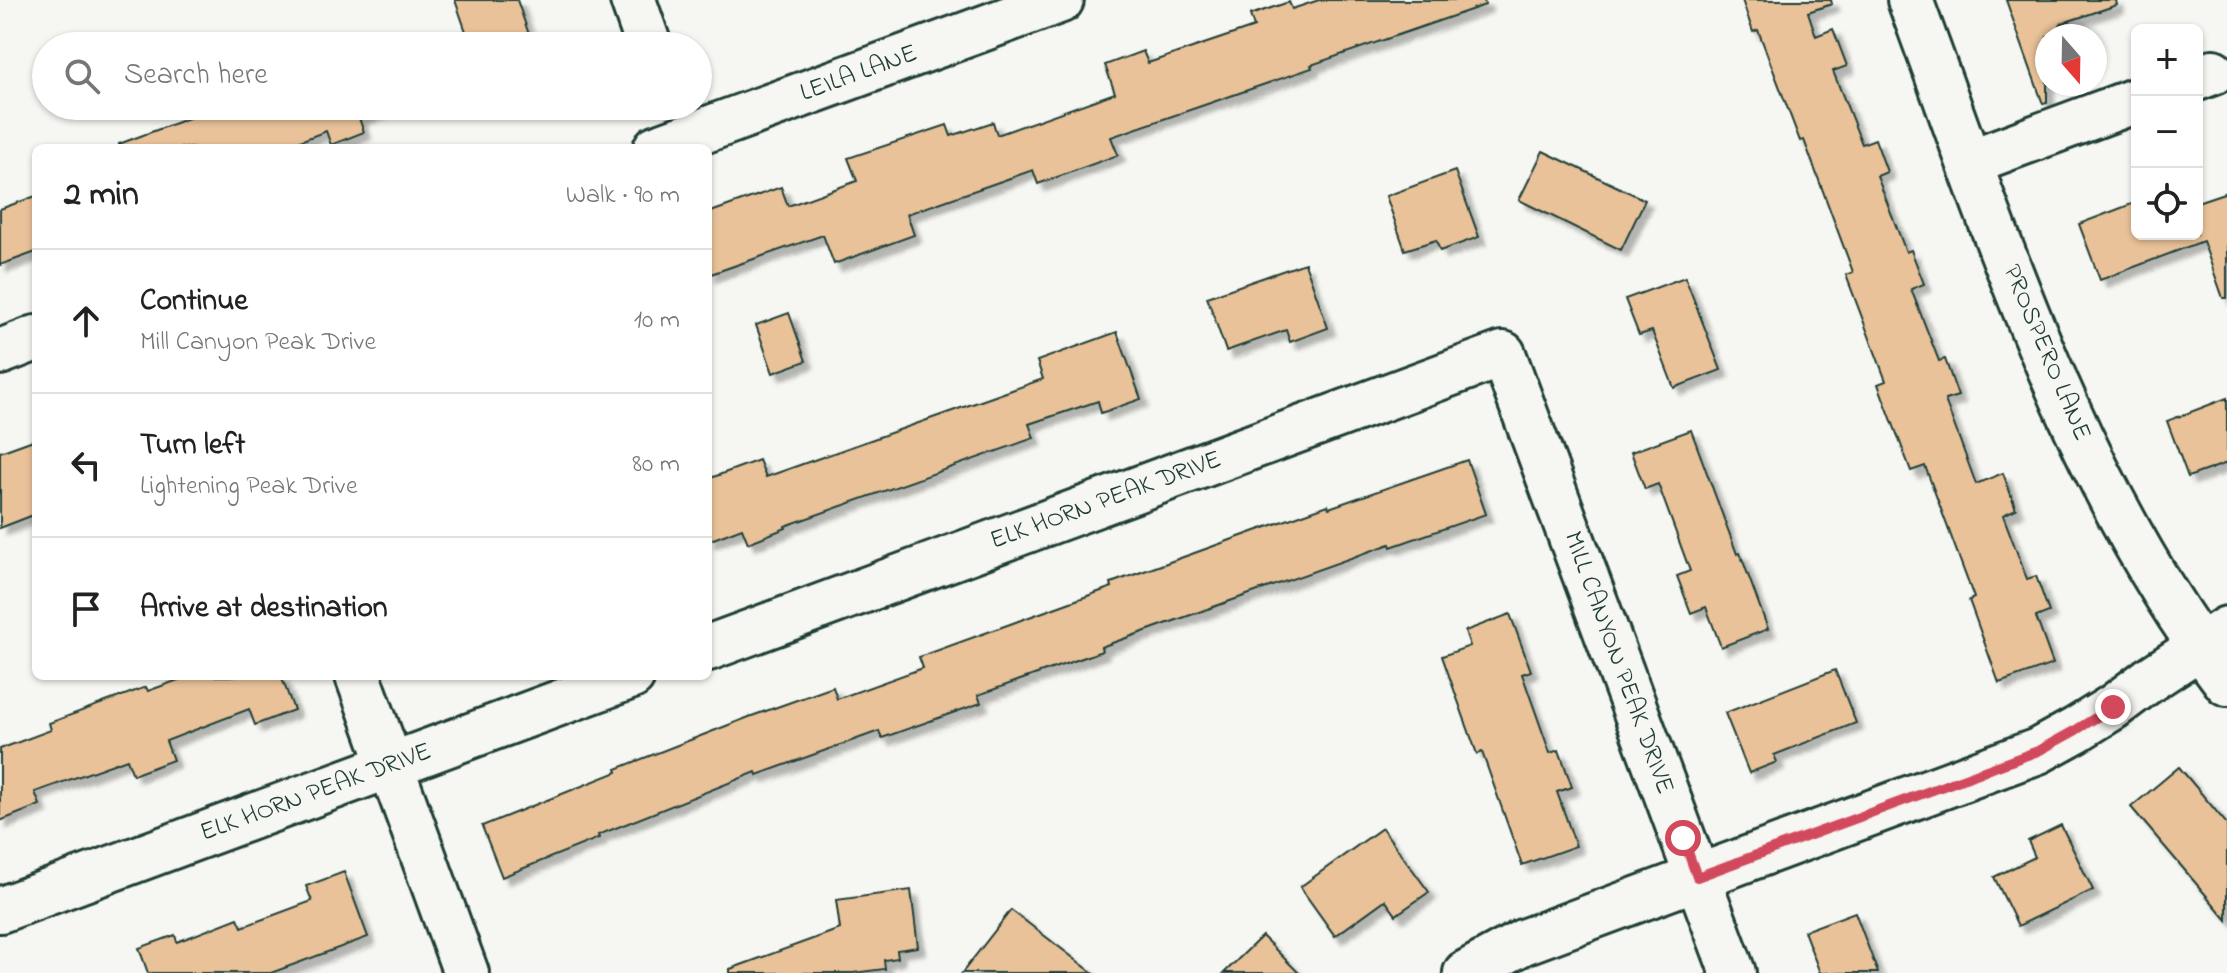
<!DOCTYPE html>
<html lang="en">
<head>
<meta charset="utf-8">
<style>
	:root { --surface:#fff; --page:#f6f6f6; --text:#222; --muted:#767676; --line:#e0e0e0 }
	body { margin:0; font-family:"Indie Flower",sans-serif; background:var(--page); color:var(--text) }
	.controls { position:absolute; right:24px; top:24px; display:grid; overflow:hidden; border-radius:12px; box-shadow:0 2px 6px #0004 }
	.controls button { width:72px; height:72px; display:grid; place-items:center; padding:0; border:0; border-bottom:2px solid var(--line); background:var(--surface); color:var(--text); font:40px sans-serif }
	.compass { position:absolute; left:2035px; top:24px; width:72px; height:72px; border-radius:50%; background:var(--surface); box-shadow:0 2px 6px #0004; rotate:160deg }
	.stop { position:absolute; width:24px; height:24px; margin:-18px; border:6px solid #d1495b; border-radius:50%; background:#fff }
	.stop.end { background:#d1495b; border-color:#fff; box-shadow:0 2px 8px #0008 }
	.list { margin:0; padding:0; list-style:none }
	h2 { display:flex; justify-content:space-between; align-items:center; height:104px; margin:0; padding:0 32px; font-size:34px }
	h2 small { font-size:26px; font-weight:400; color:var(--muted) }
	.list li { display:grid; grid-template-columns:52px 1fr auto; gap:24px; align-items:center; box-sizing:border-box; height:144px; padding:0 32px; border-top:2px solid var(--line) }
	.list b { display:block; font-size:30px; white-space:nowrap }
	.list p { margin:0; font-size:26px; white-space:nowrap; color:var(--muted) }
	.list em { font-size:26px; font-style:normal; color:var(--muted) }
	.icon { flex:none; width:44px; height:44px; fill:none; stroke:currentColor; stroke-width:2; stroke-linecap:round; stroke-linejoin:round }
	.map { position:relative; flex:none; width:2227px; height:973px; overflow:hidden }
	.search { position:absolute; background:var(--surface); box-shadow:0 2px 6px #0004; left:32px; top:32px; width:680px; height:88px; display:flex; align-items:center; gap:20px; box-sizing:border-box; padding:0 28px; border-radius:44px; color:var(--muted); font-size:30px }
	.panel { position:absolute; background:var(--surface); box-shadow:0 2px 6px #0004; left:32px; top:144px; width:680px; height:536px; border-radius:12px }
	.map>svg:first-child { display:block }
</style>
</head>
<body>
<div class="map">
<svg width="2227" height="973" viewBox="0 0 2227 973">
	<defs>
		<filter id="shadow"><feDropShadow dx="7" dy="7" stdDeviation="2" flood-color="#0004"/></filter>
	</defs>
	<rect width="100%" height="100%" fill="#f6f6f2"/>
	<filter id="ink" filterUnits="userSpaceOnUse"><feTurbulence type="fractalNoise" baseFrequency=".0125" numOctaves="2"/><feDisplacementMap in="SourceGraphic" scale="16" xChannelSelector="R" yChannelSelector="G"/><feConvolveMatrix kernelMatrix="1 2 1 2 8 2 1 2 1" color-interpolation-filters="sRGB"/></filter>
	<g filter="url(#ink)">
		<g fill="#e9c299" stroke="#1f3d34" stroke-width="2" filter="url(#shadow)">
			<path d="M455 0H517L533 46H471Z"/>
			<path d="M1319 0H1484L1485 5 1311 65 1312 68 1111 137 1118 155 1038 184 1033 170 907 214 914 235 834 264 823 235 708 275V213L781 187 788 206 857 181 848 158 947 125 951 136 993 122 997 135 1115 93 1105 65 1143 51 1148 63 1254 27 1250 15 1289 2 1292 9Z"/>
			<path d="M1742 0H1831L1832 4 1808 12 1816 36 1833 29 1847 66 1833 71 1862 144 1875 139 1887 172 1877 176 1906 252 1911 250 1924 284 1911 289 1939 361 1945 359 1958 396 1945 400 1976 484 2003 473 2016 509 2003 515 2027 579 2036 576 2049 612 2036 617 2053 664 1999 683 1969 600 1974 598 1925 466 1911 471 1878 384 1886 381 1846 275 1853 272 1804 140 1800 141 1758 30 1753 32Z"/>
			<path d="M2006 0H2116L2117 5 2060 24 2064 36H2047V103L2043 104Z"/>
			<path d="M221 106H384V108L359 118 364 132 331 145 326 131 282 148H119V144Z"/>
			<path d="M1543 151 1645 200 1621 250 1519 200Z"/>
			<path d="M1455 171 1479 237 1440 251 1436 240 1405 250 1386 196Z"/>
			<path d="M2227 192V298H2223L2203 241 2100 280 2079 224 2137 202V234H2197V202Z"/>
			<path d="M36 196V252L0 265V209Z"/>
			<path d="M1305 263 1328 328 1290 342 1286 330 1226 351 1207 297Z"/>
			<path d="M1685 277 1721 370 1674 388 1652 331 1639 335 1625 299Z"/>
			<path d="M789 313 806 361 773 373 756 325Z"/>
			<path d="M1117 332 1141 399 1101 413 1098 401 1029 424 1034 438 785 526 786 528 748 543 742 528 708 541V479L759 460 766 477 1043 379 1037 361Z"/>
			<path d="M2227 398V463L2188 477 2167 421Z"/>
			<path d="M1691 430 1737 554 1740 553 1768 629 1721 647 1706 607 1691 613 1677 576 1690 571 1658 484 1645 489 1631 452Z"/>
			<path d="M36 439V514L0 528V452Z"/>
			<path d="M1467 460 1486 514 1391 547 1390 544 1101 647 1102 651 978 695 981 703 882 738 879 731 757 775 756 772 598 835 599 838 502 877 482 826 617 772 616 769 749 717 833 687 837 699 923 668 919 657 1112 587 1111 583 1328 505 1329 508Z"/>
			<path d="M1510 614 1531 671 1522 674 1550 753 1559 750 1572 787 1557 792 1576 846 1522 865 1482 752 1477 754 1442 656 1470 646 1465 631Z"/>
			<path d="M1835 670 1856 723 1774 755 1777 762 1749 773 1725 713Z"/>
			<path d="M189 676H281L294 710 255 725 249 709 166 741 173 760 133 775 127 759 35 792 40 805 0 821V749L51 730 49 723 146 687 148 691Z"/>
			<path d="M2179 767 2227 824V920L2131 807Z"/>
			<path d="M2061 825 2093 890 2018 926 1994 877 2035 857 2028 841Z"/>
			<path d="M1382 828 1429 892 1396 915 1385 900 1335 936 1300 887Z"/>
			<path d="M344 872 368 937 271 973H148L139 948 175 935 177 942 238 918 242 927 312 901 306 886Z"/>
			<path d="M911 890 918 947 897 950 898 958 884 960 885 969 853 973H730V969L840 929 836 900Z"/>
			<path d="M1011 910 1093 973H962Z"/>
			<path d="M1855 912 1878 973H1820L1804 931Z"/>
			<path d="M1262 936 1299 973H1224Z"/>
		</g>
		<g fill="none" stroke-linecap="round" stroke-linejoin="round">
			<defs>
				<g id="minor">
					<path d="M633 0 649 46"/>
					<path d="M1910 0C1997 235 2073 481 2227 683"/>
					<path d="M2197 78 2213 72"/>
					<path d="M656 148 1061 0"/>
					<path d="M1970 162 2137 100"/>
					<path d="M0 352 36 338"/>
					<path d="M708 648 1503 354 1733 973"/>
					<path d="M358 676 466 973"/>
					<path d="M0 910 632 676"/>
					<path d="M1466 973 1523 942 2038 751 2076 730 2113 707 2149 680 2227 629"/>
				</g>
			</defs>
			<use href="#minor" stroke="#1f3d34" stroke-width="50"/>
			<use href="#minor" stroke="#f6f6f2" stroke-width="44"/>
		</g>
	</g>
	<g fill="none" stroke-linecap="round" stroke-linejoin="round" filter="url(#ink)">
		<path stroke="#d1495b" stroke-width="10" d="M1683 838 1697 877 2038 751 2076 730 2113 707"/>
	</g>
	<g text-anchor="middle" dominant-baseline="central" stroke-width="6" stroke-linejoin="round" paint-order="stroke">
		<g font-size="26" fill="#1f3d34" stroke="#f6f6f2">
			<text transform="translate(859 74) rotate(-20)">LEILA LANE</text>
			<text transform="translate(2046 353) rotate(67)">PROSPERO LANE</text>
			<text transform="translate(1106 501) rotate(-20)">ELK HORN PEAK DRIVE</text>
			<text transform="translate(1618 663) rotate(70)">MILL CANYON PEAK DRIVE</text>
			<text transform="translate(316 793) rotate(-20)">ELK HORN PEAK DRIVE</text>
		</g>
	</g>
</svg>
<div class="controls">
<button>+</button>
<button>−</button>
<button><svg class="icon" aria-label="locate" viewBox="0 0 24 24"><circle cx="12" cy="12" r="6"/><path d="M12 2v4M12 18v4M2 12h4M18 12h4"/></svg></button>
</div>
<svg class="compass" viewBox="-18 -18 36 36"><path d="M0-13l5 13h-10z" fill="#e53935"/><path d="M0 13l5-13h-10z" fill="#767676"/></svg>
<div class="stop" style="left:1683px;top:838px"></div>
<div class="stop end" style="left:2113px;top:707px"></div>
<div class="search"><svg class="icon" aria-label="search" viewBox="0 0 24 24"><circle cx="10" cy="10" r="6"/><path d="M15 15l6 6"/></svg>Search here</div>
<section class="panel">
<h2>2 min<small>Walk · 90 m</small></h2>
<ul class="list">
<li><svg class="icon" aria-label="ahead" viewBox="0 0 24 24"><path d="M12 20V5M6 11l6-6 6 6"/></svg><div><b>Continue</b><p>Mill Canyon Peak Drive</p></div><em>10 m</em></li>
<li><svg class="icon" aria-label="left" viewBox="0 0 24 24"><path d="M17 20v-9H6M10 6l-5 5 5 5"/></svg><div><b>Turn left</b><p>Lightening Peak Drive</p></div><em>80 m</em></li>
<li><svg class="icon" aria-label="arrive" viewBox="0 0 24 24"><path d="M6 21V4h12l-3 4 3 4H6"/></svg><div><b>Arrive at destination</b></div></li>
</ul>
</section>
</div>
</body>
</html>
